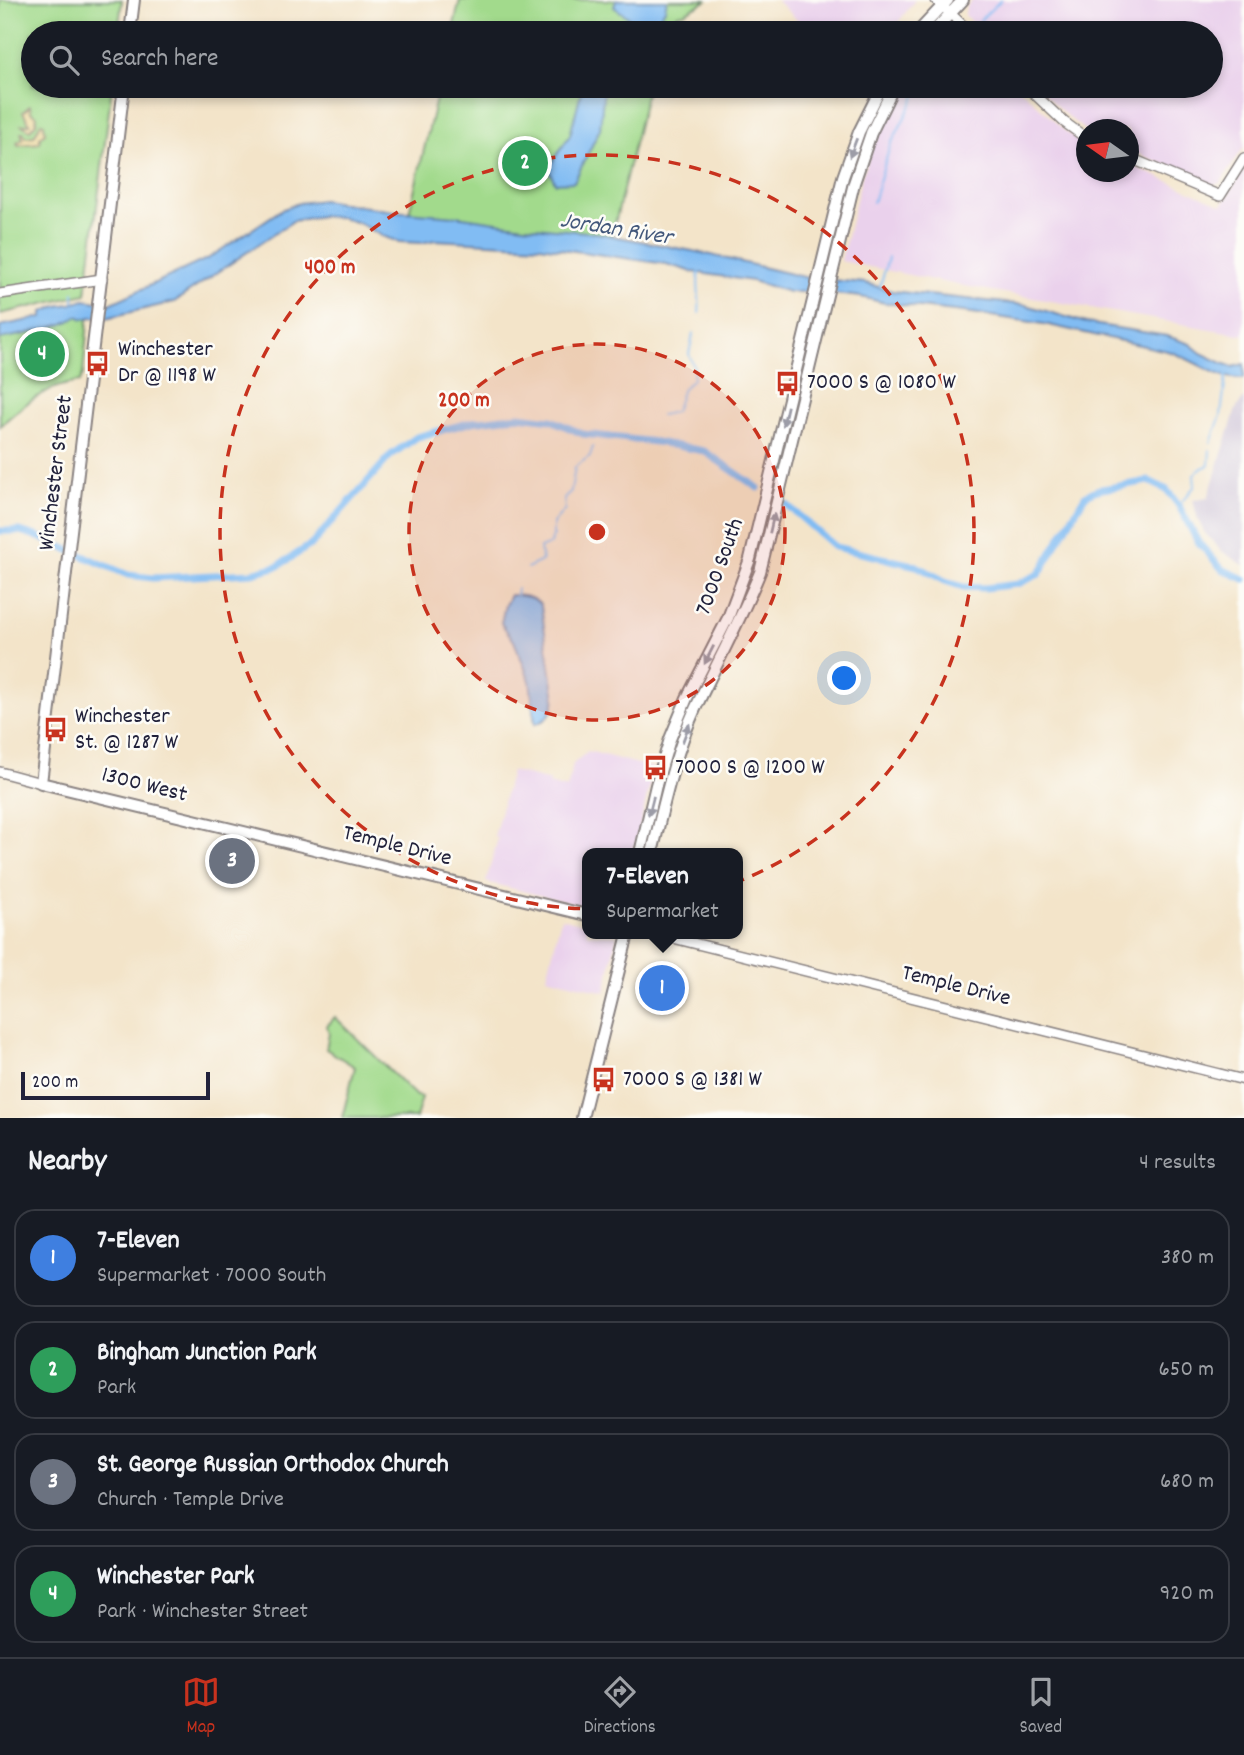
<!DOCTYPE html>
<html lang="en">
<head>
<meta charset="utf-8">
<style>
	:root { --surface:#171b24; --page:#242831; --text:#f1f3f6; --muted:#9ea1a6; --line:#363941; --accent:#c8321e }
	body { margin:0; font-family:Dekko,sans-serif; background:var(--page); color:var(--text) }
	.compass { position:absolute; left:1076px; top:119px; width:63px; height:63px; border-radius:50%; background:var(--surface); box-shadow:0 4px 10px #0003; rotate:284deg }
	.scale { position:absolute; left:21px; bottom:18px; width:189px; box-sizing:border-box; padding-left:7px; border:4px solid #22223b; border-top:0; font-size:19px; line-height:24px; white-space:nowrap; color:#22223b; -webkit-text-stroke:5px #fdfcf7; paint-order:stroke }
	.you { position:absolute; left:845px; top:679px; width:24px; height:24px; margin:-18px; border:5px solid #fff; border-radius:50%; background:#1a73e8; box-shadow:0 0 0 10px #1a73e833 }
	.badge { display:grid; place-items:center; width:46px; height:46px; border-radius:50%; background:var(--accent); color:#fff; font-size:23px; font-weight:700 }
	.pin { position:absolute; translate:-50% -50%; border:4px solid #fff; box-shadow:0 2px 7px #0006 }
	.popup { position:absolute; left:582px; top:848px; width:161px; height:91px; box-sizing:border-box; display:grid; place-content:center; border-radius:14px; background:var(--surface); filter:drop-shadow(0 2px 5px #0005); font-size:23px; white-space:nowrap; color:var(--muted) }
	.popup b { font-size:26px; color:var(--text) }
	.popup::after { content:''; position:absolute; left:50%; top:100%; margin-left:-14px; border:14px solid transparent; border-top-color:var(--surface) }
	.list { margin:0; padding:0; list-style:none }
	h2 { display:flex; justify-content:space-between; align-items:center; height:91px; margin:0; padding:0 28px; font-size:30px }
	h2 small { font-size:23px; font-weight:400; color:var(--muted) }
	.list li { display:grid; grid-template-columns:46px 1fr auto; gap:21px; align-items:center; box-sizing:border-box; height:98px; margin:0 14px 14px; padding:0 14px; border:2px solid var(--line); border-radius:21px }
	.list b { display:block; font-size:26px; white-space:nowrap }
	.list p { margin:0; font-size:23px; white-space:nowrap; color:var(--muted) }
	.list em { font-size:23px; font-style:normal; color:var(--muted) }
	.icon { flex:none; width:38px; height:38px; fill:none; stroke:currentColor; stroke-width:2; stroke-linecap:round; stroke-linejoin:round }
	.map { position:relative; flex:none; width:1244px; height:1118px; overflow:hidden }
	.search { position:absolute; background:var(--surface); box-shadow:0 4px 10px #0003; left:21px; right:21px; top:21px; height:77px; display:flex; align-items:center; gap:18px; box-sizing:border-box; padding:0 24px; border-radius:38px; color:var(--muted); font-size:26px }
	.sheet { height:539px; background:var(--surface) }
	nav { display:flex; justify-content:space-around; align-items:center; box-sizing:border-box; height:98px; border-top:2px solid var(--line); background:var(--surface); font-size:19px; color:var(--muted) }
	nav a { display:grid; justify-items:center; gap:4px }
	nav .on { color:var(--accent) }
	.map>svg:first-child { display:block }
</style>
</head>
<body>
<div class="map">
<svg width="1244" height="1118" viewBox="0 0 1244 1118">
	<rect width="100%" height="100%" fill="#fdfcf7"/>
	<filter id="ink" filterUnits="userSpaceOnUse"><feTurbulence type="fractalNoise" baseFrequency=".0143" numOctaves="2"/><feDisplacementMap in="SourceGraphic" scale="14" xChannelSelector="R" yChannelSelector="G"/><feConvolveMatrix kernelMatrix="1 2 1 2 8 2 1 2 1" color-interpolation-filters="sRGB"/></filter>
	<filter id="wash" filterUnits="userSpaceOnUse"><feTurbulence type="fractalNoise" baseFrequency=".00686" numOctaves="4" result="noise"/><feDisplacementMap in="SourceGraphic" scale="28" xChannelSelector="R" yChannelSelector="G"/><feGaussianBlur stdDeviation="1.57" result="paint"/><feColorMatrix in="noise" values="0 0 0 0 0 0 0 0 0 0 0 0 0 0 0 0 0 1.4 0 .05"/><feComposite in="paint" operator="in"/></filter>
	<g filter="url(#wash)">
		<rect width="100%" height="100%" fill="#f3e4c9"/>
		<g fill="#ead1ec">
			<path d="M779 0H915L890 33H811L777 1Z"/>
			<path d="M973 0H1244V147L1220 183 1213 185 1129 150 1128 130 1086 131 1067 116 1036 86H1211V33H981L965 15 966 7Z"/>
			<path d="M902 86H1017L1066 132 1086 146V172H1128L1129 164 1222 205 1244 170V335L948 283 841 261 862 176 879 130Z"/>
			<path d="M588 751 654 768 633 853H587V907L486 882 498 838 494 837 511 771 550 781 549 784 567 789 573 764Z"/>
			<path d="M561 918 587 925V934L617 935 605 992 547 977Z"/>
		</g>
		<path fill="#cabfd6" d="M1244 398V565L1223 552 1205 533 1198 520 1193 500 1208 498 1236 409Z"/>
		<g fill="#a2da8c" stroke="#627e64" stroke-width="2">
			<path d="M0 0H122L118 33H33V86H112L86 294 0 314Z"/>
			<path d="M460 0H708L684 13 678 14 666 25 662 33H452Z"/>
			<path d="M439 86H648L612 236 409 213Z"/>
			<path d="M89 310 83 374 80 382C47 385 24 404 0 426V334Z"/>
			<path d="M335 1017 416 1096 422 1097 416 1118H342L355 1067 326 1049 329 1033 327 1026Z"/>
		</g>
		<g fill="#eeda9e" stroke="#887e6c" stroke-width="2">
			<path d="M30 106 31 112 37 116 36 123 30 130 22 125 30 124 23 112Z"/>
			<path d="M41 123 44 124 45 133 40 137V143L18 145 17 142 23 139 21 132H23L26 137 34 136Z"/>
		</g>
		<g fill="#81bcf3" stroke="#526f97" stroke-width="2">
			<path d="M616 0H667L665 9 653 29 638 24 614 7Z"/>
			<path d="M578 86H604L600 129 574 182 555 183 548 168 570 135 581 92Z"/>
			<path d="M323 200 393 211 456 216 524 226 597 233 698 252 808 278 865 283 892 291 918 294 1026 305 1086 323 1167 336 1190 344 1201 353 1222 363 1233 367 1244 364V379C1216 380 1193 358 1167 351L1044 324 972 313 885 303 861 297 817 292H789L752 281 693 272 666 264 540 246 435 240 422 243 399 242 382 236 359 223 342 218 321 216 293 221 174 302 106 318 91 317 84 319 77 316C68 327 16 336 0 339V326L43 317V312L57 306 71 304 85 300 110 304 209 258 281 210 299 203Z"/>
			<path d="M510 595C521 595 535 596 541 606L555 699C552 712 549 720 535 724L530 681 514 641 501 623 505 605Z"/>
		</g>
		<g fill="none" stroke-linecap="round" stroke-linejoin="round">
			<g stroke="#81bcf3" stroke-width="2">
				<path d="M980 20 1001 0"/>
				<path d="M873 202 890 146 921 86"/>
				<path d="M699 273C696 285 701 299 699 313"/>
				<path d="M880 287 888 258"/>
				<path d="M74 293V302"/>
				<path d="M661 415 675 412 683 388 693 379 694 367 689 354 693 334"/>
				<path d="M1211 443 1221 415 1226 376"/>
				<path d="M1183 500 1195 486 1194 475 1198 470 1209 465 1210 450"/>
				<path d="M527 568 542 561 540 548 550 544 553 537V523L565 509 564 499 571 491 575 467 590 456 593 447"/>
				<path d="M516 595 517 589"/>
			</g>
			<g stroke="#81bcf3" stroke-width="7">
				<path d="M787 505 835 547 917 566 945 581 963 587 985 588 1018 584 1039 574 1085 496 1096 490 1149 481 1167 490 1179 506 1198 542 1222 569 1244 579"/>
				<path d="M0 531H20L36 536 128 575 153 578 252 573 278 566 312 544 391 455 417 437 472 422 519 416 551 420 583 434 656 442 704 451 758 488"/>
			</g>
		</g>
	</g>
	<g filter="url(#ink)">
		<g fill="none" stroke-linecap="round" stroke-linejoin="round">
			<defs>
				<g id="minor">
					<path d="M936 0 971 33"/>
					<path d="M1026 86 1064 122 1086 138"/>
					<path d="M1128 157 1220 196 1244 158"/>
					<path d="M0 294 102 279"/>
					<path d="M0 772 41 783"/>
					<path d="M657 934 1244 1080"/>
				</g>
				<g id="major">
					<path d="M130 33 134 0"/>
					<path d="M917 33 948 0"/>
					<path d="M932 33 963 0"/>
					<path d="M124 86 41 783 587 915"/>
					<path d="M640 853 656 785 670 739 687 698 728 618 750 559 843 177 859 132 882 86"/>
					<path d="M652 853C664 804 674 755 695 709 717 663 741 619 760 572L854 183 871 133 894 86"/>
					<path d="M582 1118 628 934"/>
				</g>
			</defs>
			<use href="#minor" stroke="#8a8382" stroke-width="12"/>
			<use href="#major" stroke="#8a8382" stroke-width="14"/>
			<use href="#minor" stroke="#fff" stroke-width="9"/>
			<use href="#major" stroke="#fff" stroke-width="10"/>
		</g>
		<defs><path id="oneway-solid" d="M-6-.8H1V-3.2L6.5 0L1 3.2V.8H-6Z" transform="scale(1.75)"/></defs>
		<g fill="#9c9ca7">
			<use href="#oneway-solid" transform="translate(853 148) rotate(111)"/>
			<use href="#oneway-solid" transform="translate(785 416) rotate(103)"/>
			<use href="#oneway-solid" transform="translate(772 523) rotate(-77)"/>
			<use href="#oneway-solid" transform="translate(709 655) rotate(117)"/>
			<use href="#oneway-solid" transform="translate(686 733) rotate(-69)"/>
			<use href="#oneway-solid" transform="translate(651 806) rotate(104)"/>
		</g>
	</g>
	<circle cx="597" cy="532" r="188" fill="#c8321e" fill-opacity=".12"/>
	<g fill="none" stroke="#c8321e" stroke-width="3.5" stroke-dasharray="12 9">
		<circle cx="597" cy="532" r="188"/>
		<circle cx="597" cy="532" r="377"/>
	</g>
	<defs>
		<symbol id="bus-bare" viewBox="-9 -9 18 18"><path d="M-5-6H5V4H4V6H2V4H-2V6H-4V4H-5ZM-3.5-4V0h7V-4ZM-3.5 1.2v1.5H-2V1.2ZM2 1.2v1.5H3.5V1.2Z" fill="#c8321e" stroke="#fdfcf7" stroke-width="2.5" paint-order="stroke"/></symbol>
	</defs>
	<g fill-rule="evenodd">
		<use href="#bus-bare" x="80" y="346" width="35" height="35"/>
		<use href="#bus-bare" x="770" y="366" width="35" height="35"/>
		<use href="#bus-bare" x="38" y="712" width="35" height="35"/>
		<use href="#bus-bare" x="638" y="750" width="35" height="35"/>
		<use href="#bus-bare" x="586" y="1062" width="35" height="35"/>
	</g>
	<g text-anchor="middle" dominant-baseline="central" stroke-width="5" stroke-linejoin="round" paint-order="stroke">
		<g font-size="23" fill="#22223b" stroke="#fdfcf7" text-anchor="start">
			<text x="118" y="350">Winchester<tspan x="118" dy="26">Dr @ 1198 W</tspan></text>
			<text x="807" y="383">7000 S @ 1080 W</text>
			<text x="75" y="717">Winchester<tspan x="75" dy="26">St. @ 1287 W</tspan></text>
			<text x="675" y="768">7000 S @ 1200 W</text>
			<text x="623" y="1080">7000 S @ 1381 W</text>
		</g>
		<g font-size="23" fill="#22223b" stroke="#fdfcf7">
			<text transform="translate(57 473) rotate(-83)">Winchester Street</text>
			<text transform="translate(721 567) rotate(-70)">7000 South</text>
			<text transform="translate(144 786) rotate(14)">1300 West</text>
			<text transform="translate(397 847) rotate(14)">Temple Drive</text>
			<text transform="translate(956 987) rotate(14)">Temple Drive</text>
		</g>
		<g font-size="24" font-style="italic" fill="#43587b" stroke="#fdfcf7">
			<text transform="translate(616 230) rotate(9)">Jordan River</text>
		</g>
	</g>
	<circle cx="597" cy="532" r="10" fill="#c8321e" stroke="#fdfcf7" stroke-width="3.5"/>
	<g font-size="21" text-anchor="middle" font-weight="bold" fill="#c8321e" stroke="#fdfcf7" stroke-width="5" stroke-linejoin="round" paint-order="stroke">
		<text x="330" y="273">400 m</text>
		<text x="464" y="406">200 m</text>
	</g>
</svg>
<svg class="compass" viewBox="-18 -18 36 36"><path d="M0-13l5 13h-10z" fill="#e53935"/><path d="M0 13l5-13h-10z" fill="#9ea1a6"/></svg>
<div class="scale">200 m</div>
<div class="you"></div>
<div class="pin badge" style="left:662px;top:988px;background:#3f7fe0">1</div>
<div class="popup"><b>7-Eleven</b>Supermarket</div>
<div class="pin badge" style="left:525px;top:163px;background:#2e9e5b">2</div>
<div class="pin badge" style="left:232px;top:861px;background:#6b7280">3</div>
<div class="pin badge" style="left:42px;top:354px;background:#2e9e5b">4</div>
<div class="search"><svg class="icon" aria-label="search" viewBox="0 0 24 24"><circle cx="10" cy="10" r="6"/><path d="M15 15l6 6"/></svg>Search here</div>
</div>
<section class="sheet">
<h2>Nearby<small>4 results</small></h2>
<ul class="list">
<li><span class="badge" style="background:#3f7fe0">1</span><div><b>7-Eleven</b><p>Supermarket · 7000 South</p></div><em>380 m</em></li>
<li><span class="badge" style="background:#2e9e5b">2</span><div><b>Bingham Junction Park</b><p>Park</p></div><em>650 m</em></li>
<li><span class="badge" style="background:#6b7280">3</span><div><b>St. George Russian Orthodox Church</b><p>Church · Temple Drive</p></div><em>680 m</em></li>
<li><span class="badge" style="background:#2e9e5b">4</span><div><b>Winchester Park</b><p>Park · Winchester Street</p></div><em>920 m</em></li>
</ul>
</section>
<nav>
<a class="on"><svg class="icon" aria-label="map" viewBox="0 0 24 24"><path d="M3 6l6-2 6 2 6-2v14l-6 2-6-2-6 2zM9 4v14M15 6v14"/></svg>Map</a>
<a><svg class="icon" aria-label="directions" viewBox="0 0 24 24"><path d="M12 3l9 9-9 9-9-9zM9 14v-3h6M13 9l2 2-2 2"/></svg>Directions</a>
<a><svg class="icon" aria-label="saved" viewBox="0 0 24 24"><path d="M7 4h10v16l-5-4-5 4z"/></svg>Saved</a>
</nav>
</body>
</html>
